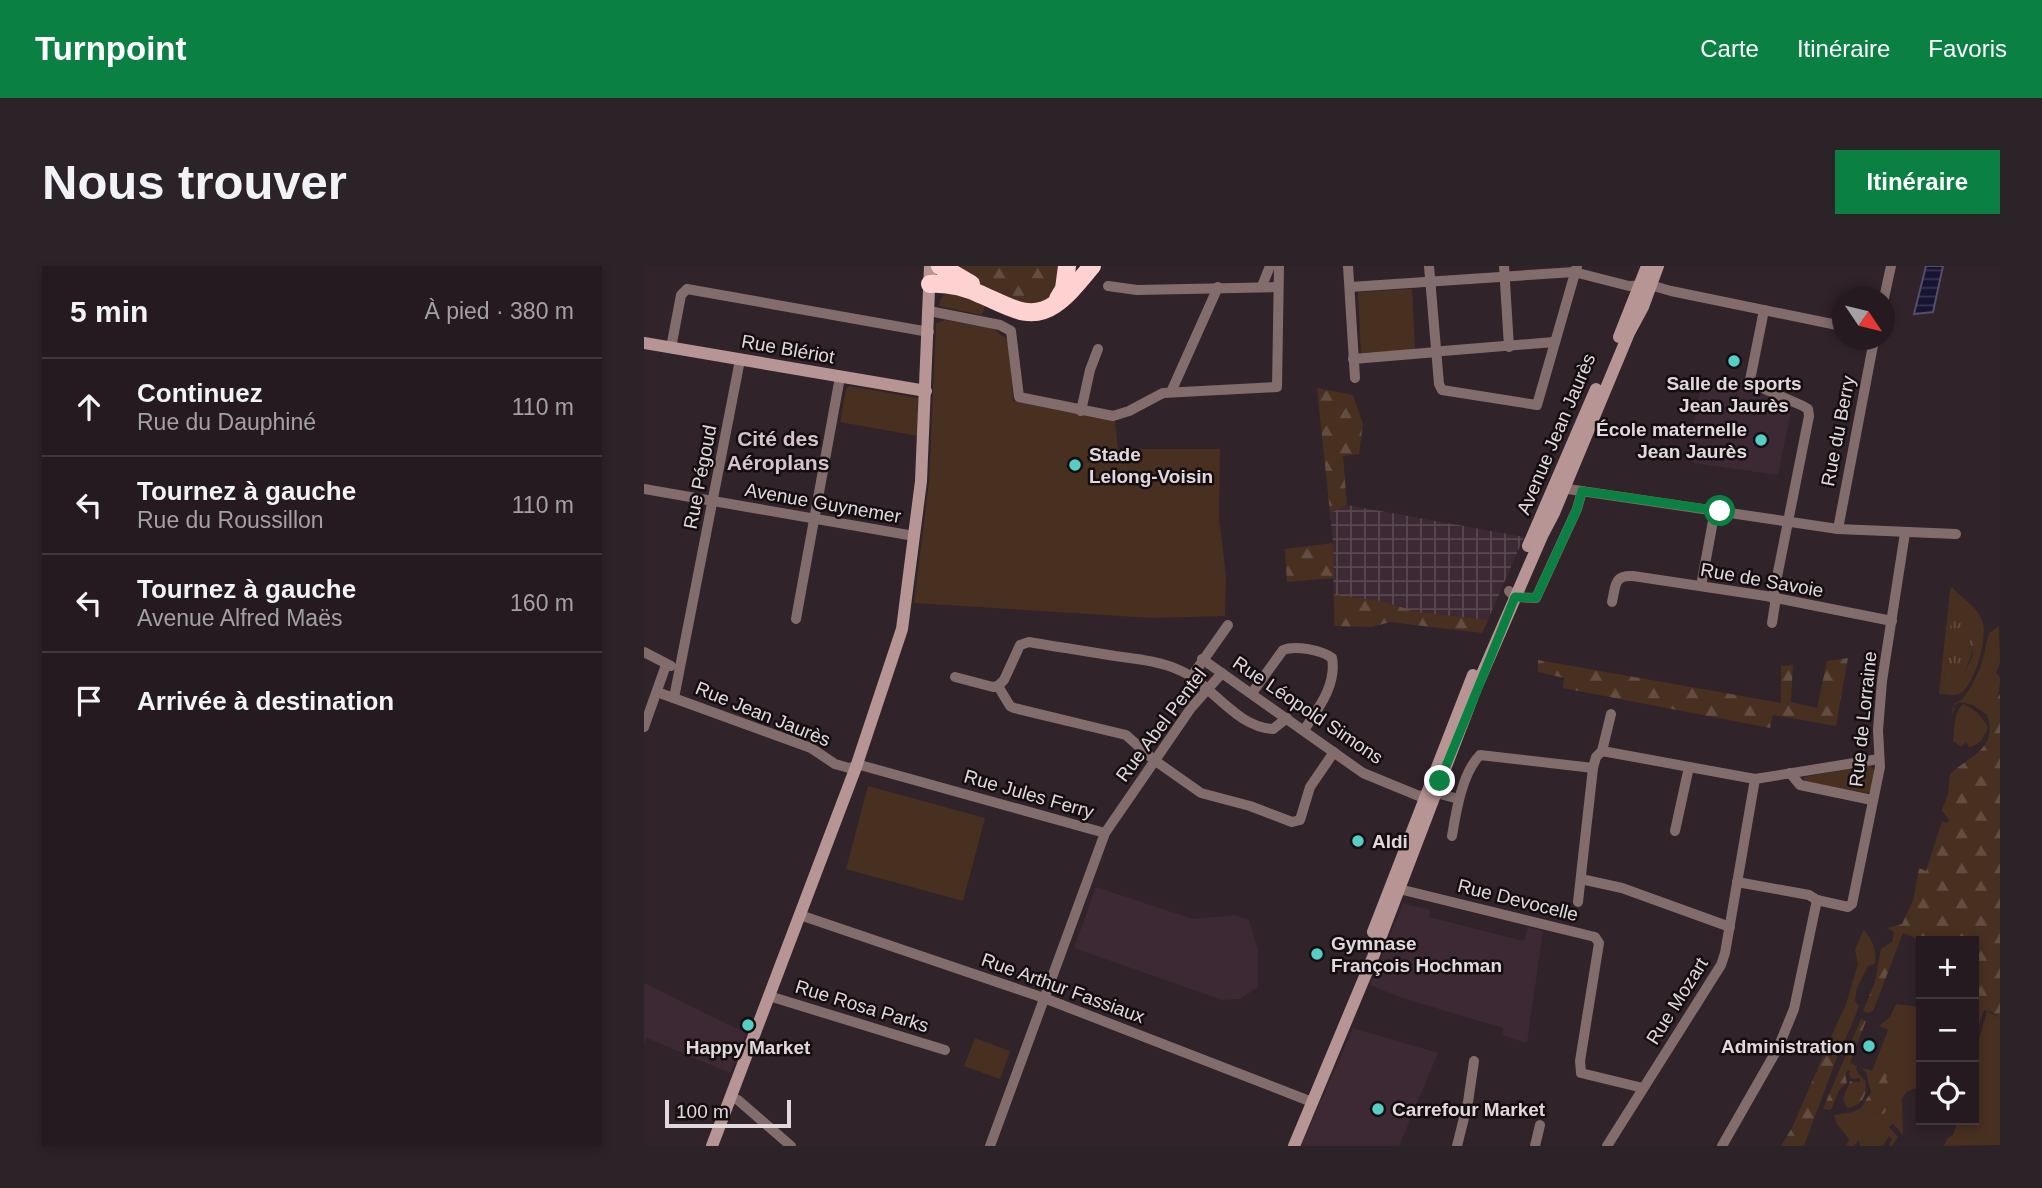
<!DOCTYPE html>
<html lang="fr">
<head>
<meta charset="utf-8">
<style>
	:root { --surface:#241a1f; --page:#2c2328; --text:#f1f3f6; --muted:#a3a1a4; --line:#41383d; --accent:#0b8043 }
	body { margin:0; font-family:Arial,sans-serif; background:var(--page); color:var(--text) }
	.controls { position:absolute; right:21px; bottom:21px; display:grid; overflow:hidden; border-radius:0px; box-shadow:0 4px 10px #0003 }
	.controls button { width:63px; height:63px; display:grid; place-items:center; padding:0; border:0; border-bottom:2px solid var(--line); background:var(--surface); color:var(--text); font:35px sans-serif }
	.compass { position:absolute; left:1188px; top:21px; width:63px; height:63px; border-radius:50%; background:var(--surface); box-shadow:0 4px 10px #0003; rotate:125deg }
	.scale { position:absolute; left:21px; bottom:18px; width:126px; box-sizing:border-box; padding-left:7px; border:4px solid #e1d8dc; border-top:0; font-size:19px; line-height:24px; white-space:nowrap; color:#e1d8dc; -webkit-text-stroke:5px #140e11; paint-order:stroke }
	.stop { position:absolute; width:21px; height:21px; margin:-16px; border:5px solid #0b8043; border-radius:50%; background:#fff }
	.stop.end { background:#0b8043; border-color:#fff; box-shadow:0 2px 7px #0008 }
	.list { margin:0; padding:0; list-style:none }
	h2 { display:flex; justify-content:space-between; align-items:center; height:91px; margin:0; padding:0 28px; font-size:30px }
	h2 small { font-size:23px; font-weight:400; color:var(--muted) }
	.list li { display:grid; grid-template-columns:46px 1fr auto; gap:21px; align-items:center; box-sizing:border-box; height:98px; padding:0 28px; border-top:2px solid var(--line) }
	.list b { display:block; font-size:26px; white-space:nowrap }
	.list p { margin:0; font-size:23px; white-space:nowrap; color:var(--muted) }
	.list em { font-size:23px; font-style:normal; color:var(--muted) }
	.icon { flex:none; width:38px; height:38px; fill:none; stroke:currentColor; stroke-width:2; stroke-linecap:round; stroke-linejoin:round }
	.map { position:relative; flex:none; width:1356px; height:880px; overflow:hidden; border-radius:0px }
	header { display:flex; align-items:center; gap:42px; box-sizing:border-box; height:98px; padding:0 35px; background:var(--accent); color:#fff }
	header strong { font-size:33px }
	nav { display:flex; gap:38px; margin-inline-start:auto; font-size:24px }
	.intro { display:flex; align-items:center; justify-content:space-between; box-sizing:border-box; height:168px; padding:0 42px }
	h1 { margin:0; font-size:49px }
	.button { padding:18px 32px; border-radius:0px; background:var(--accent); color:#fff; font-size:24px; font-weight:700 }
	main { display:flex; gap:42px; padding:0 42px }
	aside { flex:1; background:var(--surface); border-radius:0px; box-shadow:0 4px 10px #0003 }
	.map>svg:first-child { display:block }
</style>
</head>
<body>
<header>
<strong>Turnpoint</strong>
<nav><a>Carte</a><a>Itinéraire</a><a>Favoris</a></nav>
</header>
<div class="intro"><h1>Nous trouver</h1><a class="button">Itinéraire</a></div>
<main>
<aside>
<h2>5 min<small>À pied · 380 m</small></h2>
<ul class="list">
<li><svg class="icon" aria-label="ahead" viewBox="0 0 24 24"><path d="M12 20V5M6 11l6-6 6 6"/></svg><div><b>Continuez</b><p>Rue du Dauphiné</p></div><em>110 m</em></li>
<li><svg class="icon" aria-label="left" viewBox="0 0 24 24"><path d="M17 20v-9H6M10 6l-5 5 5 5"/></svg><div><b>Tournez à gauche</b><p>Rue du Roussillon</p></div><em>110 m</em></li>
<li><svg class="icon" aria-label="left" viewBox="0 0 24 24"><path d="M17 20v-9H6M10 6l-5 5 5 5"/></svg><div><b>Tournez à gauche</b><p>Avenue Alfred Maës</p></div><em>160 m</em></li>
<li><svg class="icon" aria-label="arrive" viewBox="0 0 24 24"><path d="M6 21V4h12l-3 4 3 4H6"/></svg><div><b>Arrivée à destination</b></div></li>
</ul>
</aside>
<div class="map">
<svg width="1356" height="880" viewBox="0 0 1356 880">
	<defs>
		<pattern id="industrial-grid" width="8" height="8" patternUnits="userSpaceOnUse" patternTransform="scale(1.75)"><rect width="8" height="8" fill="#3d2933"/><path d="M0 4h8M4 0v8" fill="none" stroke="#594750"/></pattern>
		<pattern id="forest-firs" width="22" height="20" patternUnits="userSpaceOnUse" patternTransform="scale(1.75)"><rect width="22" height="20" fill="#483021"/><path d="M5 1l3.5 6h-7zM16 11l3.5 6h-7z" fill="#624d41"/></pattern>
		<pattern id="park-tufts" width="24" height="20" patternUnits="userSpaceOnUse" patternTransform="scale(1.75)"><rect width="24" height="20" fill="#483021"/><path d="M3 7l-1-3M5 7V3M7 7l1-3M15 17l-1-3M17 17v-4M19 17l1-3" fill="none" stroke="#624d41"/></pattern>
		<pattern id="water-rules" width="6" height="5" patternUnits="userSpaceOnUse" patternTransform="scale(1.75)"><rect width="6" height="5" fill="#171333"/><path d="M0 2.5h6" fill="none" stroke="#383550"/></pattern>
	</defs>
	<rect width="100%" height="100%" fill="#302329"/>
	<g fill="#3d2933">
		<path d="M1099 120 1148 140 1134 209 1049 197 1044 185 1057 121 1093 123Z"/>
		<path d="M452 621 549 653 591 649 605 654 614 684V721L596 733 578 734 430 682Z"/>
		<path d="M759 637 786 644 785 651 880 675 884 661 899 665 883 777 858 769 859 762 758 732 726 719Z"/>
		<path d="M0 717 102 767 86 807 3 772 0 778Z"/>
		<path d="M709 762 794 787 755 880H657Z"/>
	</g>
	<path fill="url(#industrial-grid)" d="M703 239 880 271 840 363 690 350 689 277 686 247Z"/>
	<g fill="#483021" fill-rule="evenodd">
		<path d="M307 23 342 38 338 49 295 40 297 32Z"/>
		<path d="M768 23 771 84 717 87 714 26Z"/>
		<path d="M301 54 350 62C355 69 361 70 366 76L369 135 471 154 474 183H576L575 251 582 310 581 350 508 352 270 337 285 216 292 57Z"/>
		<path d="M205 120 274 132V170L196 156 202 123Z"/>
		<path d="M1308 321C1318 333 1332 339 1338 354 1345 369 1331 418 1317 427 1311 431 1302 428 1295 428L1306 324ZM1310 340 1331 367 1328 391 1317 415 1300 416Z"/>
		<path d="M1355 360 1356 397 1352 407 1356 411C1356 427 1353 438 1343 449L1329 439 1316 436 1309 440 1311 442 1307 450 1310 438 1319 432 1327 421 1337 400 1345 367Z"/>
		<path d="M1319 438C1331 443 1338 450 1344 461 1340 472 1337 478 1325 481L1322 476 1317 481 1309 475C1311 462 1309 448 1319 438Z"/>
		<path d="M1226 499 1231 505 1228 525 1224 527 1161 516 1160 511Z"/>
		<path d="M224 520 341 552 319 635 202 603Z"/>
		<path d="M1219 665H1221C1229 676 1233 684 1231 698L1224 700 1213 722 1211 735 1215 740 1208 758 1205 753H1195L1201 741 1214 698 1211 684Z"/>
		<path d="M1252 738 1277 741V812L1273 822 1264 825 1258 832 1259 869 1249 858 1245 861 1254 871 1248 880 1245 879 1248 873 1245 870 1239 880H1216L1215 874 1210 880H1202L1205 873 1193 858 1190 849 1209 846 1217 842 1227 847 1240 848 1244 840 1246 821 1235 806 1228 805 1244 764 1235 760 1246 751Z"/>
		<path d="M1343 745 1356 752V879L1300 880 1303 873 1309 869 1314 854H1330V791Z"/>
		<path d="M331 772 366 785 356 813 320 800Z"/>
	</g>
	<g fill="url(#forest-firs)">
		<path d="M310 0H418L410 29 387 41 348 27Z"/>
		<path d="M673 122 709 129 719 158 715 188 699 190 703 239 686 247Z"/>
		<path d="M689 277 690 312 643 316 641 283Z"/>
		<path d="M690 329 737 335 773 346 844 354 838 367 746 356 728 361 690 360Z"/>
		<path d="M1204 392 1192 460 1129 449 1126 462 919 422 920 412 894 406V394L1137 437V400L1149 399 1147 436 1173 442 1183 395Z"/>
		<path d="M1356 428V752L1348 746 1340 744 1335 758 1330 755V675H1280L1259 667 1229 745 1224 747 1219 745 1231 716 1237 683 1248 676 1250 666 1243 662 1258 658 1269 635 1275 602 1282 605 1298 555 1303 557 1305 554 1298 544 1304 528 1306 508C1325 490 1355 483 1343 449Z"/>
		<path d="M1195 753H1205L1208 758 1193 791 1160 880H1137L1148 862Z"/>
		<path d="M1217 753 1222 755 1206 797 1213 800 1212 804 1221 815C1224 829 1218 839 1204 842 1195 832 1203 826 1206 815L1216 816V812L1209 813 1205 809 1206 805 1204 804 1201 808 1203 817 1195 824 1187 844 1179 843Z"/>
		<path d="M1240 801 1244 806 1242 813 1246 821 1254 824 1256 829 1244 840 1240 848 1227 847 1217 842 1227 826 1222 806 1218 802 1235 806Z"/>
	</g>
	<path fill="url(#park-tufts)" d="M1309 339C1315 346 1325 353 1329 360 1336 373 1322 403 1317 416L1300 417Z"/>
	<path fill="url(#water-rules)" stroke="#544e66" stroke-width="2" d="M1282 0H1299L1289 46 1270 48Z"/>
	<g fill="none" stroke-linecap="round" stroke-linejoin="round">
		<g stroke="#836d6c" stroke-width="10">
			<path d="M704 0 711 112"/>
			<path d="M785 0 795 118 798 124 893 139 933 0"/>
			<path d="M860 0 865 81"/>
			<path d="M464 20 493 24 634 21"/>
			<path d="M618 20 626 0"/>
			<path d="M706 21 930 6 985 20 1006 19 1027 25 1198 60"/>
			<path d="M1240 32 1247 0"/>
			<path d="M1120 44 1106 114 1107 117 1159 140 1164 143 1165 150 1130 326 1131 338 1128 357"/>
			<path d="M285 45 356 59 367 65 375 131 469 150 485 145 519 127 633 121 635 0"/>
			<path d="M27 82 37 29 43 23 285 66"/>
			<path d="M799 85 910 76"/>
			<path d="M709 93 793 86"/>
			<path d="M527 126 574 21"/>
			<path d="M437 145 446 104 454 83"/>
			<path d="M917 222 1194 263 1312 268"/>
			<path d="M0 223 270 270"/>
			<path d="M1194 263 1230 74"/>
			<path d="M1057 320 1071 244"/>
			<path d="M865 325 871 331 892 332 933 243 938 225"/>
			<path d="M968 336C972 320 969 309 989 310L1122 330 1248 355"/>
			<path d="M152 353 196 111"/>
			<path d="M0 386 27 400"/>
			<path d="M558 393 719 507 775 530 792 527 815 533"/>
			<path d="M548 410 584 359"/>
			<path d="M311 411 349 421 354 420"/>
			<path d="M354 420 366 440 370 442 482 469 510 494 557 527 606 540 648 556 656 554 666 521 690 486"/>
			<path d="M354 420 360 414 376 379 385 376C413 381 442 385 471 390 492 393 515 395 535 404 568 418 591 461 629 463L643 452"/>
			<path d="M13 426 167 482 191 498 205 502 216 499 461 567"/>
			<path d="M608 427 639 384C651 379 678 384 688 392 693 419 674 443 660 464"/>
			<path d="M30 432 96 94"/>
			<path d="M0 461 22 399"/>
			<path d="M958 485 1111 513 1235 493"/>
			<path d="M1146 507 1156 519 1228 534"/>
			<path d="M1031 565 1045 501"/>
			<path d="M808 570C812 546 818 507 836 489L949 502"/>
			<path d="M937 613 978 622 1086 661"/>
			<path d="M1093 616 1165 629 1173 634 1204 641 1208 638 1236 501 1234 464 1238 415 1261 267"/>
			<path d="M755 623 951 671 955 677 936 795 937 807 999 822"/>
			<path d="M934 636 949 502 952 491 958 485 967 448"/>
			<path d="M156 649 400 732 668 836"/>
			<path d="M125 730 301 784"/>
			<path d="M87 832 94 834 147 880"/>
			<path d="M346 880 461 567 547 442 578 407"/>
			<path d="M813 880 824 836 830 795"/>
			<path d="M891 880 896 859"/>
			<path d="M963 880 1077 699 1081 687 1111 513"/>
			<path d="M1078 880 1134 782 1150 743 1173 634"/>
		</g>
		<g stroke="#b79594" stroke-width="12">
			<path d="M975 71 1003 0"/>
			<path d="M0 77 282 125"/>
			<path d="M884 280 952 123"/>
			<path d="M729 666 829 409"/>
			<path d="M68 880 212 501 258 363 277 215 286 0"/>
			<path d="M650 880 729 691 832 422 898 270 910 247 985 67 999 41 1014 0"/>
		</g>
		<g stroke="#fdd2d1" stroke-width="18">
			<path d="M296 0 327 18"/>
			<path d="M286 18C304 17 321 21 338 29 362 39 385 56 410 39 425 29 436 14 448 0"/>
			<path d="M414 33 420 23 423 0"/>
		</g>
	</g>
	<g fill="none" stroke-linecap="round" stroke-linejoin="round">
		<path stroke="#0b8043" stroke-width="9" d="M796 515 871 331 892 332 933 243 938 225 1076 245"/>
	</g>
	<g fill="#55cec5" stroke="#140e11" stroke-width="2.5">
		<circle cx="1090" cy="95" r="7"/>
		<circle cx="1117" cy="174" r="7"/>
		<circle cx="431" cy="199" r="7"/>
		<circle cx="714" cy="575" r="7"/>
		<circle cx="673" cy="688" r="7"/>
		<circle cx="104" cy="759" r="7"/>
		<circle cx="1225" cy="780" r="7"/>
		<circle cx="734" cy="843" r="7"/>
	</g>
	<g text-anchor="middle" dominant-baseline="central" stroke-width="5" stroke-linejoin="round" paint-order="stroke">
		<g font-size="19" fill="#e1d8dc" stroke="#140e11">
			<text transform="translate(144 83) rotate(10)">Rue Blériot</text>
			<text transform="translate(1194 165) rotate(-79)">Rue du Berry</text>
			<text transform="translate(912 168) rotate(-67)">Avenue Jean Jaurès</text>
			<text transform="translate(56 211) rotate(-79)">Rue Pégoud</text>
			<text transform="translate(179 237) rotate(10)">Avenue Guynemer</text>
			<text transform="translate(1118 314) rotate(10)">Rue de Savoie</text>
			<text transform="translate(664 444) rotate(34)">Rue Léopold Simons</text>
			<text transform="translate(119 448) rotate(22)">Rue Jean Jaurès</text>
			<text transform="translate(1219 453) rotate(-84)">Rue de Lorraine</text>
			<text transform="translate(517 459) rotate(-53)">Rue Abel Pentel</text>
			<text transform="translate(385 528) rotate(16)">Rue Jules Ferry</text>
			<text transform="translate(874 634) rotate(14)">Rue Devocelle</text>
			<text transform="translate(419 722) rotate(20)">Rue Arthur Fassiaux</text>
			<text transform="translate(1033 735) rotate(-58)">Rue Mozart</text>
			<text transform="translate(218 740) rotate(17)">Rue Rosa Parks</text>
		</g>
		<g font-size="19" font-weight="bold" fill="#e1d8dc" stroke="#140e11" text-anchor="start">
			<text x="1090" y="117" text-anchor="middle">Salle de sports<tspan x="1090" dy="22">Jean Jaurès</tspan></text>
			<text x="1103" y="163" text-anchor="end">École maternelle<tspan x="1103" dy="22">Jean Jaurès</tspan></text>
			<text x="445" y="188">Stade<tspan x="445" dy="22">Lelong-Voisin</tspan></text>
			<text x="728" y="575">Aldi</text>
			<text x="687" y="677">Gymnase<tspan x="687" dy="22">François Hochman</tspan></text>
			<text x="1211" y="780" text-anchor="end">Administration</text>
			<text x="104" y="781" text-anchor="middle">Happy Market</text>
			<text x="748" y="843">Carrefour Market</text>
		</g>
		<g font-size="21" font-weight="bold" fill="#d5c3cb" stroke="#140e11">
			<text x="134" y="172">Cité des<tspan x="134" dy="24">Aéroplans</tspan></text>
		</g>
	</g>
</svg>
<div class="controls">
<button>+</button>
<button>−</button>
<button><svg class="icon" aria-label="locate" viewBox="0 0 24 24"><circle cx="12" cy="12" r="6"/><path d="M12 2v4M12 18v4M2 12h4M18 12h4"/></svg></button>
</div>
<svg class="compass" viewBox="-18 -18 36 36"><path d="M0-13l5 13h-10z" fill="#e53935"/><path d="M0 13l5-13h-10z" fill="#a3a1a4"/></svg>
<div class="scale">100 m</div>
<div class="stop" style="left:1076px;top:245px"></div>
<div class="stop end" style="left:796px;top:515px"></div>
</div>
</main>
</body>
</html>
